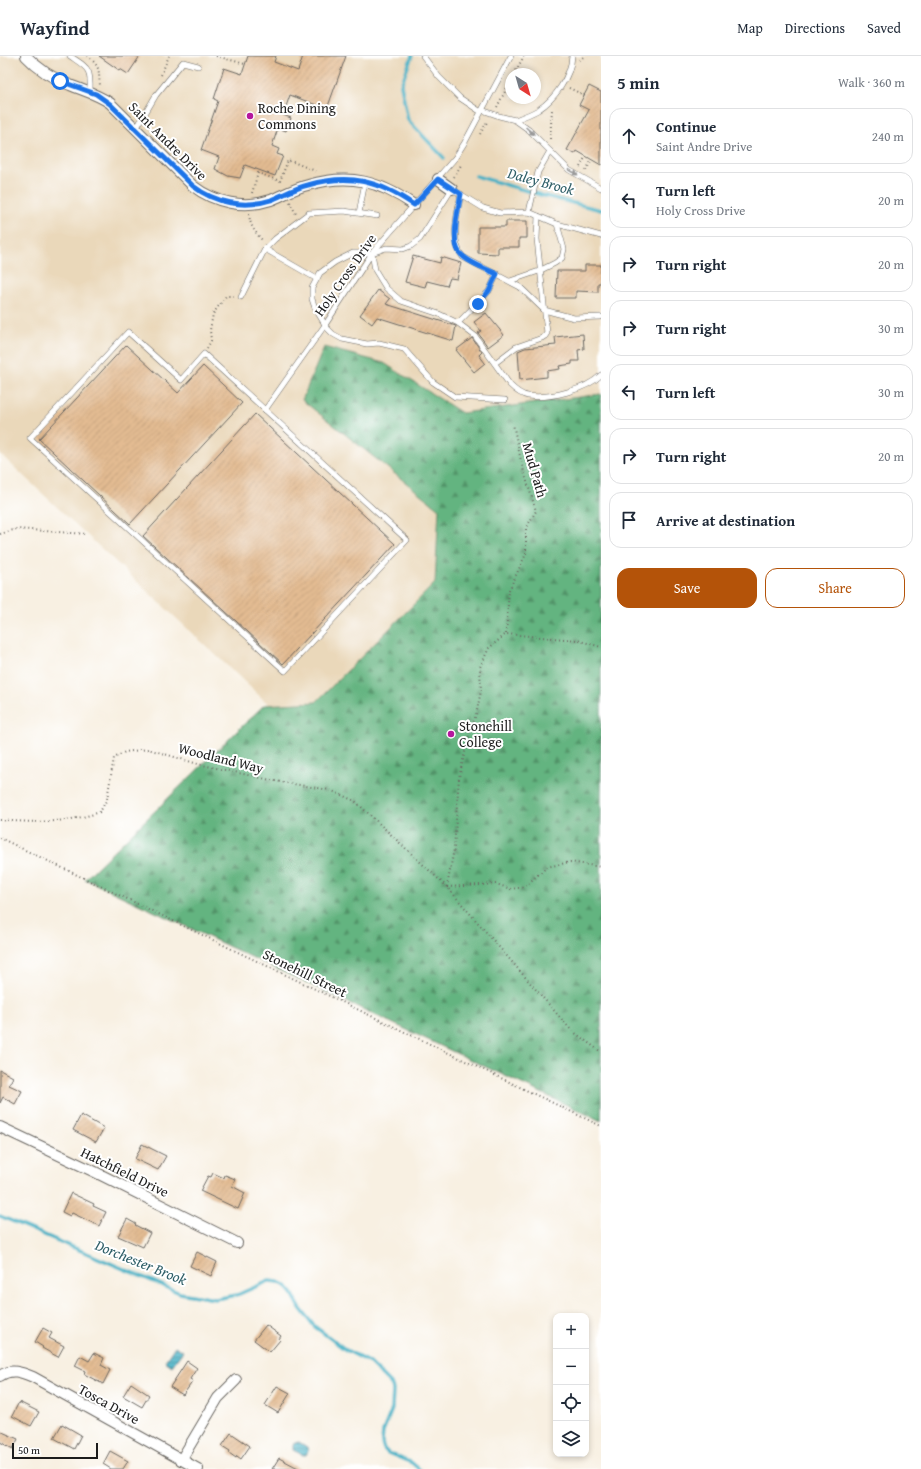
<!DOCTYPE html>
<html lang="en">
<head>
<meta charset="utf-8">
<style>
	:root { --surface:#fff; --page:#f6f6f7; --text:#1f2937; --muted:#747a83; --line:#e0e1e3; --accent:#b45309 }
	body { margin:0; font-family:"Gentium Book Plus",serif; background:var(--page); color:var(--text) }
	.controls { position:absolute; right:12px; bottom:12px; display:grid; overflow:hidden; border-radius:8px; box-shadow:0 2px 6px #0003 }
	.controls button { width:36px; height:36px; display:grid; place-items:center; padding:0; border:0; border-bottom:1px solid var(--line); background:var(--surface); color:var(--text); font:20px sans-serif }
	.compass { position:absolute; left:505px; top:12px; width:36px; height:36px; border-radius:50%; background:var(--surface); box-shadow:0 2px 6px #0003; rotate:143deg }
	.scale { position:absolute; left:12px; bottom:10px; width:86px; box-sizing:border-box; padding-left:4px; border:2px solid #1c1c1c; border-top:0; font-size:11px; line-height:14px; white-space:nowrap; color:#1c1c1c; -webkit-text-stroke:3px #fff; paint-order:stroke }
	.stop { position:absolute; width:12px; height:12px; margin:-9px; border:3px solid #1a73e8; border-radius:50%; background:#fff }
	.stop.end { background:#1a73e8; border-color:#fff; box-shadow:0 1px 4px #0008 }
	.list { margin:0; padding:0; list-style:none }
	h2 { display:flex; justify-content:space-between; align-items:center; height:52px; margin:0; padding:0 16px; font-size:17px }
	h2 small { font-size:13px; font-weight:400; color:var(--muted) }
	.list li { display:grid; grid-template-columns:26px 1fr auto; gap:12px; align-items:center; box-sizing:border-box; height:56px; margin:0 8px 8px; padding:0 8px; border:1px solid var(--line); border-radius:12px }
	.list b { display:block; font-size:15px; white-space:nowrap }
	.list p { margin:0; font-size:13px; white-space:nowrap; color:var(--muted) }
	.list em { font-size:13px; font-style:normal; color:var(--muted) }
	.actions { display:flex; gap:8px; padding:12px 16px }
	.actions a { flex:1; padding:9px 0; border:1px solid var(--accent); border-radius:12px; text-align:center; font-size:14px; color:var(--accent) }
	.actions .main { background:var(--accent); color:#fff }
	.icon { flex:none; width:22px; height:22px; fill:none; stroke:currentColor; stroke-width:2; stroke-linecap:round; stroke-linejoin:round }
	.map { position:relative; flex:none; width:601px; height:1413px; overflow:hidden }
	header { display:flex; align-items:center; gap:24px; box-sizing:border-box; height:56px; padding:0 20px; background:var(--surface); border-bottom:1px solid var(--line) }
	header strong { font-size:19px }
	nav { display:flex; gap:22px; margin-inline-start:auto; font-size:14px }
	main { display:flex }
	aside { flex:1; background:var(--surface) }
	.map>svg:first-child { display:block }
</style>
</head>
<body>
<header>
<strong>Wayfind</strong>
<nav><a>Map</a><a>Directions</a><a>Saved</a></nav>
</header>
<main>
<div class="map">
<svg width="601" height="1413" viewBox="0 0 601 1413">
	<defs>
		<pattern id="forest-firs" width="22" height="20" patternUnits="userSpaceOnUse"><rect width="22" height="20" fill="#63b480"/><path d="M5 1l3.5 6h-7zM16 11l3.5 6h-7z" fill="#519268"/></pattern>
		<pattern id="water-rules" width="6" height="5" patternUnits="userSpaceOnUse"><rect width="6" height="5" fill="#47b1c5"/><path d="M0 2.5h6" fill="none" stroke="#3a8f9f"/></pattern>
		<pattern id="building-hatch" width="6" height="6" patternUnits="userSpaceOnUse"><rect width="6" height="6" fill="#e3bb92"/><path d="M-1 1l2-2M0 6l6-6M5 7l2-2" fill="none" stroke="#c2a07d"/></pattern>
	</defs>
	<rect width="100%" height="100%" fill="#fff"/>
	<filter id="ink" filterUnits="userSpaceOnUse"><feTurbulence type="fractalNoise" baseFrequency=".025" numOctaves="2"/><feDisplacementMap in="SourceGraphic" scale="8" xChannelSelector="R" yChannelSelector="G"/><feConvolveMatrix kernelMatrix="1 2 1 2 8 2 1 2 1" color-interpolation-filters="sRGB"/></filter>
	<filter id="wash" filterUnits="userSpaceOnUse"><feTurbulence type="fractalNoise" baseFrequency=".012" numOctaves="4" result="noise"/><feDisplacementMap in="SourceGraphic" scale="16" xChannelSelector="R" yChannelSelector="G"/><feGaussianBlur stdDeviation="0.9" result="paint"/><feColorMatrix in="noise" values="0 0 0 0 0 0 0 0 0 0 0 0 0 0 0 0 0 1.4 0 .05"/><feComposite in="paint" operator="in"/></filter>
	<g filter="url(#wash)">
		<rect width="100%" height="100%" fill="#f8f0e2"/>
		<path fill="#ead8ba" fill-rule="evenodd" d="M0 0H601V958L0 398ZM511 18H535V42H511Z"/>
		<path fill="url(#forest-firs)" stroke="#40684e" d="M324 291 384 307 462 357 601 338V1065L85 823 264 649 316 646 435 527 439 453 302 344Z"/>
		<g fill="url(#water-rules)" stroke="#326670">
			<path d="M175 1290 183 1295 172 1310 165 1305Z"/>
			<path d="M299 1386 307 1391 308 1395 306 1399H303L293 1394V1389L294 1387Z"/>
		</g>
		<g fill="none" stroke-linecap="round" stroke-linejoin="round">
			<g stroke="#47b1c5" stroke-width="3.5">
				<path d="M412 0 401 29 408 64 444 102"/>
				<path d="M476 120 541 139 601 154"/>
				<path d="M0 1160 180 1237 215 1243 237 1239 269 1225 278 1226 286 1230 292 1237 300 1252 314 1270 346 1294 369 1306 391 1328 393 1334 392 1353 383 1375 382 1387 384 1393 388 1397 412 1407 419 1413"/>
			</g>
		</g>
		<g id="blocks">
			<g fill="url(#building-hatch)">
				<path d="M99 0H140L128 18 120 13 119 14Z"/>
				<path d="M248 0H276L274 6 298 15 303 0H346L327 53 290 39 283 59 291 62 286 75 278 72 272 90 279 93 277 98 283 100 275 120 245 109 240 122 228 120 215 113 219 101 201 94 218 45 214 43 224 12 242 18Z"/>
				<path d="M589 30 601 36V109L577 95 575 98 567 94 589 54 579 49Z"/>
				<path d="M506 165H527V182H519V191H498V198L478 197V171H506Z"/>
				<path d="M413 200 440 207 441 201 461 207 457 223 450 222 447 230 427 225 425 231 405 226Z"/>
				<path d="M585 209H601V227H598V236L576 235V242H556L557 215H585Z"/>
				<path d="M378 234 390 243 386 248 456 270 453 285 377 261 372 268 360 259Z"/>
				<path d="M486 257 504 279 488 291 478 277 481 275 474 266Z"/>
				<path d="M583 278 584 293 578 294 579 305H572V308L559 310 560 313 547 315V321L520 324 518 295 525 292 556 289 555 281Z"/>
				<path d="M472 282 482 296 479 299 485 307 474 316 456 294Z"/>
				<path d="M126 289 178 337 203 310 242 347 130 468 39 383Z"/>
				<path d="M255 358 395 488 283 608 143 480Z"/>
				<path d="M0 1014 13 1021 9 1029 22 1035 15 1048 3 1041 0 1047Z"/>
				<path d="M81 1059 104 1072 96 1086 73 1074Z"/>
				<path d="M142 1088 166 1100 158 1114 135 1103Z"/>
				<path d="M213 1117 224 1122 225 1119 235 1123 232 1130 245 1137 238 1153 200 1135 208 1120 211 1121Z"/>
				<path d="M71 1137 94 1148 93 1150 106 1156 99 1170 72 1157 70 1160 62 1156Z"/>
				<path d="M127 1163 136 1168 135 1169 150 1177 143 1191 118 1180Z"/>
				<path d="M197 1196 217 1206 211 1220 190 1210Z"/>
				<path d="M266 1269 281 1280 279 1283 280 1284 270 1296 254 1284Z"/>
				<path d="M43 1272 52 1277 49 1282 64 1290 58 1301 42 1292 43 1291 35 1286Z"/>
				<path d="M94 1297 104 1302 101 1309 110 1314 103 1328 84 1318 85 1315 75 1310 80 1300 89 1305Z"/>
				<path d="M187 1305 197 1312 190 1323 193 1325 183 1339 170 1331Z"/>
				<path d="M131 1327 149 1339 142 1351 123 1340Z"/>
				<path d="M277 1330 290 1337 278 1357 265 1349Z"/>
				<path d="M19 1346 39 1356 31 1370 12 1360Z"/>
				<path d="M62 1368 81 1379 74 1393 54 1382Z"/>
				<path d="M0 1375 18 1383 13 1393 0 1386Z"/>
				<path d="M231 1377 250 1390 241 1403 237 1400 236 1402 229 1397 230 1395 222 1390Z"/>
				<path d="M110 1395 128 1405 123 1413H111L103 1408Z"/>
				<path d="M279 1402 300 1413H272Z"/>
			</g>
		</g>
	</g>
	<g filter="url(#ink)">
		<use href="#blocks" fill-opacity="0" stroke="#696661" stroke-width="1"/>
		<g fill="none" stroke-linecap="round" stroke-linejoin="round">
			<defs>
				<g id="lane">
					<path d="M70 0C89 13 91 12 90 36"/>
					<path d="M423 0 439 21 460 42 478 54"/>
					<path d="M482 54 499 60 515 64 529 74 569 114 601 132"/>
					<path d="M515 64C523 61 531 58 538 54 555 43 571 20 572 0"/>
					<path d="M136 73 156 39 183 6 198 10"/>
					<path d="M461 138C457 157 450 185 463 201L520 231 544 254 574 262 601 261"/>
					<path d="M529 156 538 116 550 95"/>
					<path d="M359 157 365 126"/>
					<path d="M265 193 317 223"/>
					<path d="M372 197 375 214 386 232 401 245 439 258 458 267 489 235 497 218"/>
					<path d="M510 225 539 215 555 207 562 202 564 193 557 168"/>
					<path d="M241 241 265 193 275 183 309 157 344 155 377 160"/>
					<path d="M458 267 475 280 510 329C515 334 521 339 528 340 549 343 586 334 601 319"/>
					<path d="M128 276 181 324 204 298 407 484 285 615 30 382Z"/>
					<path d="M495 307 516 291 542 282 545 280 547 277 537 183 538 160"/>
					<path d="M505 344 455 341 433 326 404 293 379 287 367 288 342 283 333 278 327 272 315 252 312 243V232L320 217 335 206 353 197H372L386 192 403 193 411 190 420 183 452 133 483 152 500 157 529 156 557 168 601 180"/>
					<path d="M265 354 325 269 372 197 455 102 465 86 511 0"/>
				</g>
				<g id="street">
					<path d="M26 0C38 13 54 23 70 29 84 35 97 38 110 47L193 130C215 147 244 153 271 144 283 139 295 132 308 129 350 117 379 125 414 149"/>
					<path d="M438 123 452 133"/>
					<path d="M0 1071 95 1116 237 1187"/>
					<path d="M0 1320C11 1312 21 1316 33 1321L198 1413"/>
					<path d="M181 1404 218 1342 236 1324"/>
				</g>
			</defs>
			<use href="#lane" stroke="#696661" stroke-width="6"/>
			<use href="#street" stroke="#696661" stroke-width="12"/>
			<g stroke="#696661" stroke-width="2" stroke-dasharray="1 3" stroke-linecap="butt">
				<path d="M87 0C101 11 98 13 100 29"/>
				<path d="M216 0 245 8"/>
				<path d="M579 4 585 0"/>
				<path d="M514 18 524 0"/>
				<path d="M161 19 169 0"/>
				<path d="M569 32 584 39"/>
				<path d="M497 51 511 24"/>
				<path d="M480 78 487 66"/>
				<path d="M550 83 552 54"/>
				<path d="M580 111 586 100"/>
				<path d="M586 114 592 104"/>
				<path d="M454 121 461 109"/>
				<path d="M252 137 258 117 280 125 288 104 318 116"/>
				<path d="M290 146 296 158"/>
				<path d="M249 158C250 170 255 176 263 185"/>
				<path d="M207 292 211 285 210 274 213 258 226 240H234"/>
				<path d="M0 478 17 473 86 478"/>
				<path d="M506 578 509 534 526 498V472L536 455 522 409 513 368"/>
				<path d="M0 764C33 767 68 767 100 756L107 743 114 702 125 696 148 693 198 708 275 725 330 734 355 745 447 831 571 974 601 996"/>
				<path d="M0 782 601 1070"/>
				<path d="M447 831 454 793 459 721 470 675 476 659 481 635 480 611 489 592 506 578 577 584 601 591"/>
				<path d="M447 831 496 828 511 833 524 831 547 811 570 806 601 811"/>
			</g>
			<use href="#lane" stroke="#fff" stroke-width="5"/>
			<use href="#street" stroke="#fff" stroke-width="10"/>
		</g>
		<defs><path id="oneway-solid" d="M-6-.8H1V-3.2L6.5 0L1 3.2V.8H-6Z"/></defs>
		<g fill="#999">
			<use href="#oneway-solid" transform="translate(530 75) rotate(42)"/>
			<use href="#oneway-solid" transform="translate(573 116) rotate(32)"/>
		</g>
	</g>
	<g fill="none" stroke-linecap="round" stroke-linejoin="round" filter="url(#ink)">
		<path stroke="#1a73e8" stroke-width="5" d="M60 25 96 38 110 48 193 130C215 147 244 153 271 144 283 139 295 132 308 129 350 117 379 125 414 149L438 123 461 138C458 153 451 184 459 196 466 206 486 213 497 218L489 235 478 248"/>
	</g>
	<g fill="#b5179e" stroke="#fff" stroke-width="1.5">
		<circle cx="250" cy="60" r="4"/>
		<circle cx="451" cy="678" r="4"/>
	</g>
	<g text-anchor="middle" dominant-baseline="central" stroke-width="4" stroke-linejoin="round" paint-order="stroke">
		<g font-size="14" fill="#1c1c1c" stroke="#fff" text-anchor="start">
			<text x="258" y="52">Roche Dining<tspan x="258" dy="16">Commons</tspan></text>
			<text x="459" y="670">Stonehill<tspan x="459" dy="16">College</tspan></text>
		</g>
		<g font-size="14" fill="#1c1c1c" stroke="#fff">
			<text transform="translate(168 85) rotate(45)">Saint Andre Drive</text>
			<text transform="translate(345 219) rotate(-55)">Holy Cross Drive</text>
			<text transform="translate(535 414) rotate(74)">Mud Path</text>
			<text transform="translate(221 702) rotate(14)">Woodland Way</text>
			<text transform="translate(305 917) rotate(26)">Stonehill Street</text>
			<text transform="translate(125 1116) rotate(26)">Hatchfield Drive</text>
			<text transform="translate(109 1348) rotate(29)">Tosca Drive</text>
		</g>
		<g font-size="15" font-style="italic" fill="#2f5f68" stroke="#fff">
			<text transform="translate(541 125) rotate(15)">Daley Brook</text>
			<text transform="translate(141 1206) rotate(22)">Dorchester Brook</text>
		</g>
	</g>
</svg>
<div class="controls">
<button>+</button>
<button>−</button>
<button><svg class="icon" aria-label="locate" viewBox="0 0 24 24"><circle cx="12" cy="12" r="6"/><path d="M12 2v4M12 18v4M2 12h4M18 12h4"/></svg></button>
<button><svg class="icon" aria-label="layers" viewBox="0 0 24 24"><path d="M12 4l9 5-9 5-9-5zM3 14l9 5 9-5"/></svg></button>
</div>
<svg class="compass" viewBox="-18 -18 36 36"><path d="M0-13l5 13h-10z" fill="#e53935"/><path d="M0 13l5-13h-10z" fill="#747a83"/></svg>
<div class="scale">50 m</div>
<div class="stop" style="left:60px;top:25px"></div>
<div class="stop end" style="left:478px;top:248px"></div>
</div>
<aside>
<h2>5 min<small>Walk · 360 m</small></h2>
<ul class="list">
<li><svg class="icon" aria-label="ahead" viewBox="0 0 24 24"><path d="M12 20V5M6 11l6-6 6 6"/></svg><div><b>Continue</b><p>Saint Andre Drive</p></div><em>240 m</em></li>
<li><svg class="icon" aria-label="left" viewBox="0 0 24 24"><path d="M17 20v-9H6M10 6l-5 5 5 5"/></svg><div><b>Turn left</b><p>Holy Cross Drive</p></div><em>20 m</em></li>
<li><svg class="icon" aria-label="right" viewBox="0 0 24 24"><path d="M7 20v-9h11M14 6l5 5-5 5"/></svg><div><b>Turn right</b></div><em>20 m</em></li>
<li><svg class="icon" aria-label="right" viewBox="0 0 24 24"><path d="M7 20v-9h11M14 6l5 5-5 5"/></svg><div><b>Turn right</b></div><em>30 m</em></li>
<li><svg class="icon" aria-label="left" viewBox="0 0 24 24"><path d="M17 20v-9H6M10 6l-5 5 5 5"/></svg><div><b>Turn left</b></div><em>30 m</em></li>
<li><svg class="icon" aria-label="right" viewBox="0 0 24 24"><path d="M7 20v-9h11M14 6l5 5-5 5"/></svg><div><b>Turn right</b></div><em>20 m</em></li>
<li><svg class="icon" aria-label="arrive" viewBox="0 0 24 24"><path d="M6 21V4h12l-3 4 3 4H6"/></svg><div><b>Arrive at destination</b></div></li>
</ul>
<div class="actions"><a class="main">Save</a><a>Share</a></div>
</aside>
</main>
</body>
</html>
